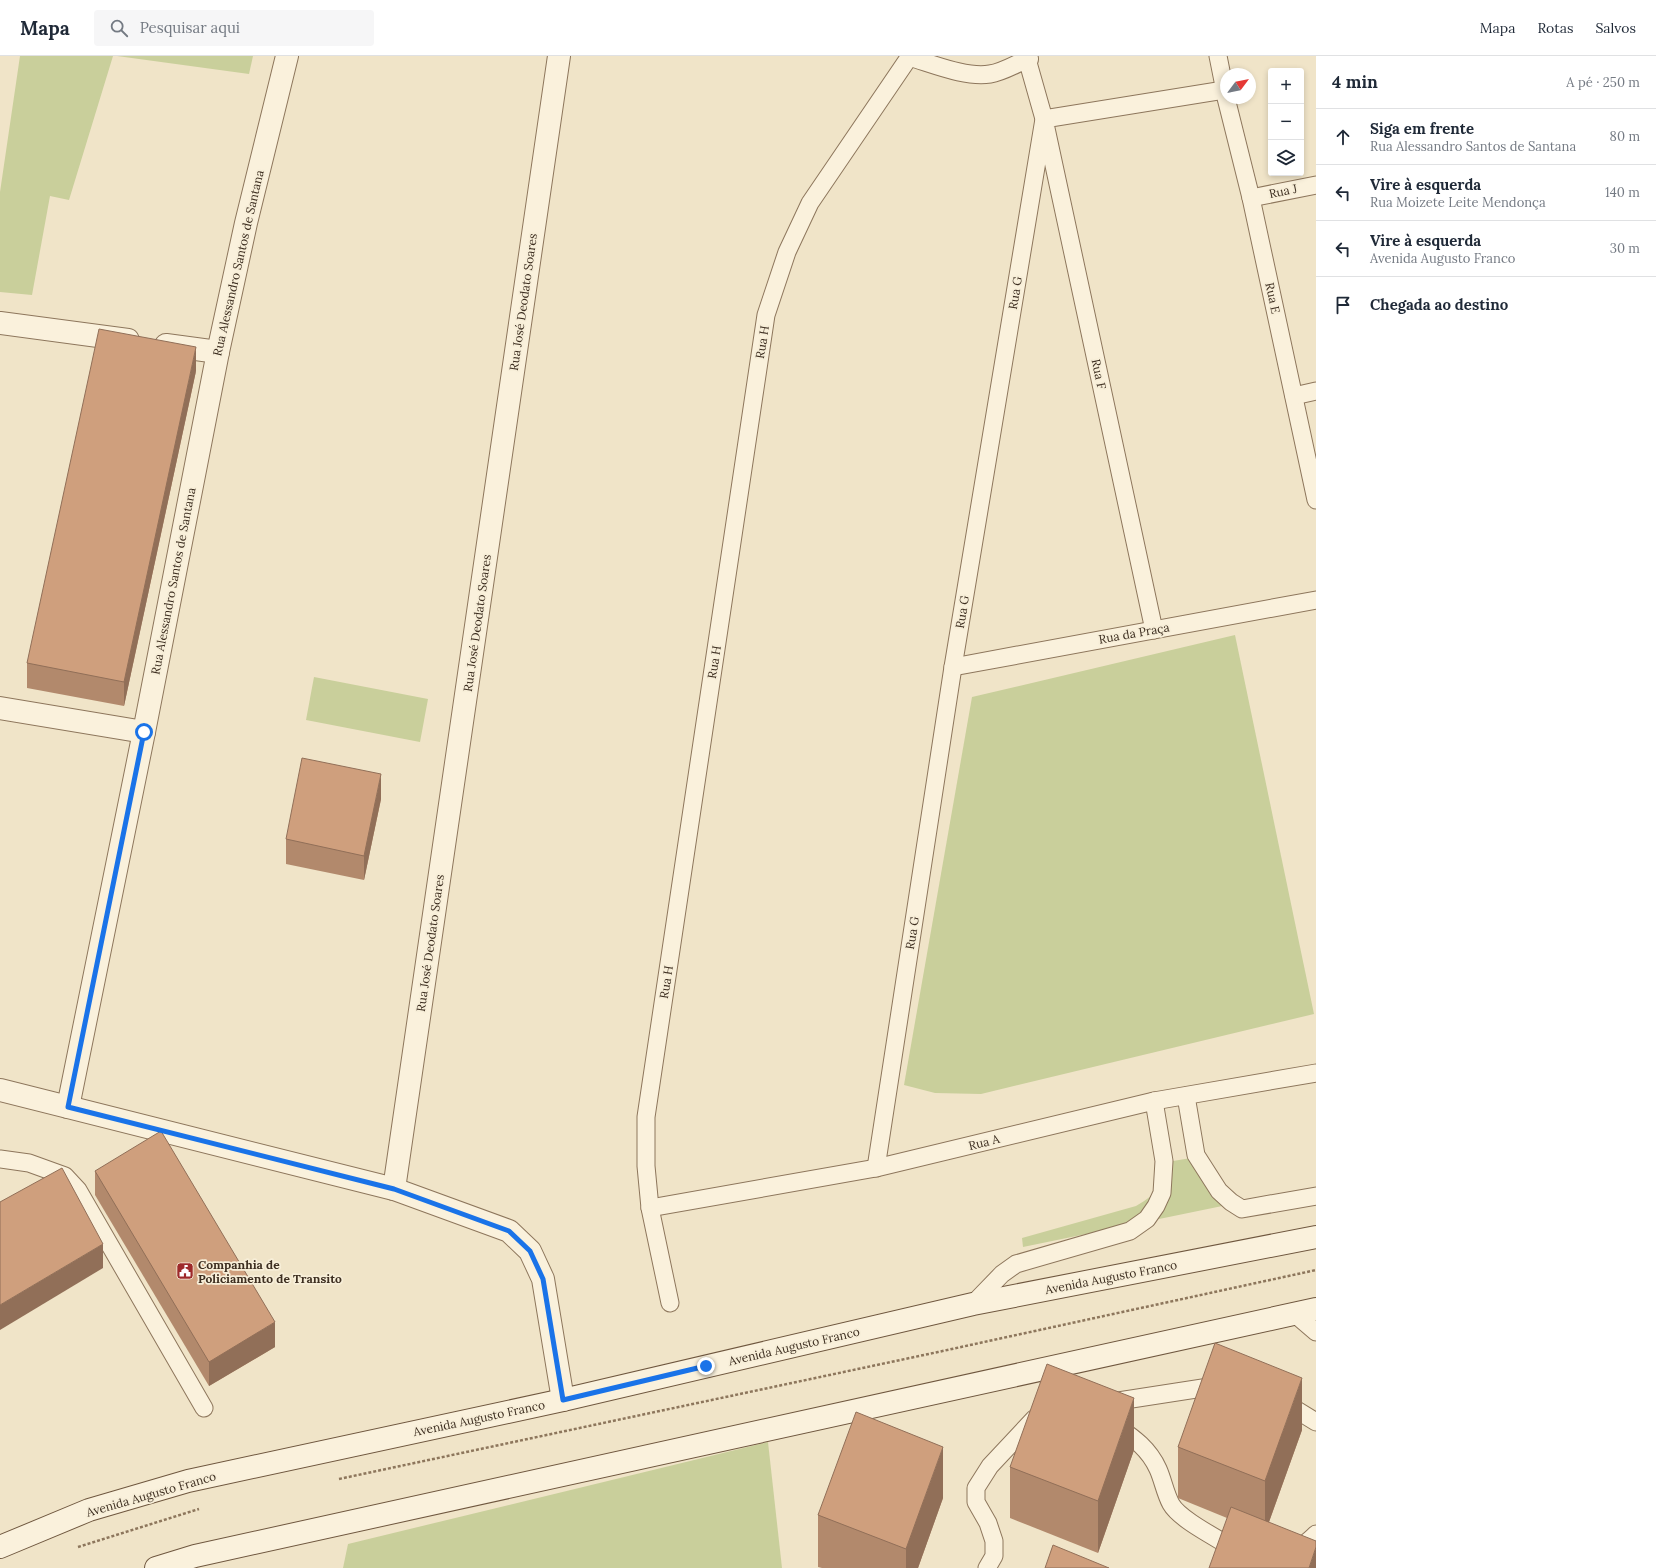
<!DOCTYPE html>
<html lang="pt">
<head>
<meta charset="utf-8">
<style>
	:root { --surface:#fff; --page:#f6f6f7; --text:#1f2937; --muted:#747a83; --line:#e0e1e3 }
	body { margin:0; font-family:Lora,serif; background:var(--page); color:var(--text) }
	.controls { position:absolute; right:12px; top:12px; display:grid; overflow:hidden; border-radius:4px; box-shadow:0 2px 6px #0003 }
	.controls button { width:36px; height:36px; display:grid; place-items:center; padding:0; border:0; border-bottom:1px solid var(--line); background:var(--surface); color:var(--text); font:20px sans-serif }
	.compass { position:absolute; left:1220px; top:12px; width:36px; height:36px; border-radius:50%; background:var(--surface); box-shadow:0 2px 6px #0003; rotate:58deg }
	.stop { position:absolute; width:12px; height:12px; margin:-9px; border:3px solid #1a73e8; border-radius:50%; background:#fff }
	.stop.end { background:#1a73e8; border-color:#fff; box-shadow:0 1px 4px #0008 }
	.list { margin:0; padding:0; list-style:none }
	h2 { display:flex; justify-content:space-between; align-items:center; height:52px; margin:0; padding:0 16px; font-size:17px }
	h2 small { font-size:13px; font-weight:400; color:var(--muted) }
	.list li { display:grid; grid-template-columns:26px 1fr auto; gap:12px; align-items:center; box-sizing:border-box; height:56px; padding:0 16px; border-top:1px solid var(--line) }
	.list b { display:block; font-size:15px; white-space:nowrap }
	.list p { margin:0; font-size:13px; white-space:nowrap; color:var(--muted) }
	.list em { font-size:13px; font-style:normal; color:var(--muted) }
	.icon { flex:none; width:22px; height:22px; fill:none; stroke:currentColor; stroke-width:2; stroke-linecap:round; stroke-linejoin:round }
	.map { position:relative; flex:none; width:1316px; height:1512px; overflow:hidden }
	header { display:flex; align-items:center; gap:24px; box-sizing:border-box; height:56px; padding:0 20px; background:var(--surface); border-bottom:1px solid var(--line) }
	header strong { font-size:19px }
	nav { display:flex; gap:22px; margin-inline-start:auto; font-size:14px }
	.search { width:280px; height:36px; background:var(--page); display:flex; align-items:center; gap:10px; box-sizing:border-box; padding:0 14px; border-radius:4px; color:var(--muted); font-size:15px }
	main { display:flex }
	aside { flex:1; background:var(--surface) }
	.map>svg:first-child { display:block }
</style>
</head>
<body>
<header>
<strong>Mapa</strong>
<div class="search"><svg class="icon" aria-label="search" viewBox="0 0 24 24"><circle cx="10" cy="10" r="6"/><path d="M15 15l6 6"/></svg>Pesquisar aqui</div>
<nav><a>Mapa</a><a>Rotas</a><a>Salvos</a></nav>
</header>
<main>
<div class="map">
<svg width="1316" height="1512" viewBox="0 0 1316 1512">
	<rect width="100%" height="100%" fill="#f0e4c8"/>
	<g fill="#c9cf9b">
		<path d="M20 0H113L69 144 50 140 32 239 0 236V136Z"/>
		<path d="M117 0H253L249 18Z"/>
		<path d="M1235 579 1314 958 981 1038 935 1037 904 1029 972 641Z"/>
		<path d="M314 621 428 643 420 686 306 664Z"/>
		<path d="M1191 1102 1232 1148 1023 1191 1022 1182 1136 1150C1160 1136 1158 1132 1167 1106Z"/>
		<path d="M768 1386 782 1512H343L348 1488Z"/>
	</g>
	<g fill="none" stroke-linecap="round" stroke-linejoin="round">
		<defs>
			<g id="lane">
				<path d="M1218 0 1226 40"/>
				<path d="M1226 42 1251 142 1316 444"/>
				<path d="M1251 142 1316 129"/>
				<path d="M1294 340 1316 335"/>
				<path d="M1154 574 1044 63 1224 34"/>
				<path d="M953 611 1316 544"/>
				<path d="M1186 1040 1196 1099 1219 1135 1231 1146 1242 1153 1316 1140"/>
				<path d="M0 1103 29 1107 65 1120 78 1134 204 1352"/>
				<path d="M876 1112 953 611 1044 63 1027 3C1016 8 1003 16 990 18 966 22 933 8 909 1"/>
				<path d="M650 1152 876 1112 1154 1045 1316 1017"/>
				<path d="M670 1247 650 1152 646 1110V1061L766 259 787 196 810 147 910 0"/>
				<path d="M973 1248 1002 1218 1016 1208 1130 1175 1147 1163 1156 1150 1162 1137 1164 1105 1154 1045"/>
				<path d="M1295 1258 1316 1276"/>
				<path d="M1282 1345 1316 1366"/>
				<path d="M1112 1346 1222 1329"/>
				<path d="M1116 1370C1134 1382 1149 1393 1158 1413 1163 1424 1165 1437 1171 1448 1180 1464 1219 1483 1236 1494H1239"/>
				<path d="M1291 1492C1302 1491 1308 1486 1316 1478"/>
				<path d="M987 1512 994 1500V1485L988 1467 976 1446V1432L990 1410 1034 1363 1041 1359"/>
			</g>
			<g id="street">
				<path d="M1026 0 1027 3"/>
				<path d="M0 267 128 284"/>
				<path d="M166 289 218 296"/>
				<path d="M0 652 144 676"/>
				<path d="M0 1034 394 1133 509 1175 530 1195 543 1223 563 1344"/>
				<path d="M68 1051 144 676 218 296 246 167 287 0"/>
				<path d="M394 1133 559 0"/>
			</g>
			<g id="secondary">
				<path d="M0 1491 89 1454 188 1425 563 1344 973 1248 1316 1181"/>
				<path d="M156 1512 195 1500 1316 1253"/>
			</g>
		</defs>
		<use href="#lane" stroke="#8d765c" stroke-width="19"/>
		<use href="#street" stroke="#8d765c" stroke-width="24"/>
		<use href="#secondary" stroke="#6f573f" stroke-width="24"/>
		<g stroke="#8d765c" stroke-width="2.5" stroke-dasharray="3 2" stroke-linecap="butt">
			<path d="M339 1423 938 1296 1316 1214"/>
			<path d="M78 1491 199 1453"/>
		</g>
		<use href="#lane" stroke="#faf1dc" stroke-width="17"/>
		<use href="#street" stroke="#faf1dc" stroke-width="22"/>
		<use href="#secondary" stroke="#faf1dc" stroke-width="22"/>
	</g>
	<g fill="#b2896c">
		<path d="M196 315 124 650 27 632V607Z"/>
		<path d="M381 743 364 824 286 808V783Z"/>
		<path d="M95 1115 275 1291 209 1330 95 1139Z"/>
		<path d="M1302 1374 1269 1466 1227 1462 1178 1442V1391Z"/>
		<path d="M1134 1394 1098 1497 1010 1462V1411Z"/>
		<path d="M943 1442 918 1512H822L818 1511V1459Z"/>
	</g>
	<g fill="#916f58">
		<path d="M196 291V315L124 650V626Z"/>
		<path d="M381 718V743L364 824V800Z"/>
		<path d="M103 1188V1212L0 1274V1249Z"/>
		<path d="M275 1266V1291L209 1330V1306Z"/>
		<path d="M1302 1322V1374L1265 1477V1425Z"/>
		<path d="M1134 1342V1394L1098 1497V1445Z"/>
		<path d="M943 1391V1442L918 1512H906V1493Z"/>
		<path d="M1316 1491V1512H1309Z"/>
	</g>
	<g fill="#cf9f7d" stroke="#916f58">
		<path d="M99 273 196 291 124 626 27 607Z"/>
		<path d="M302 702 381 718 364 800 286 783Z"/>
		<path d="M161 1075 275 1266 209 1306 95 1115Z"/>
		<path d="M62 1112 103 1188 0 1249V1146Z"/>
		<path d="M1215 1287 1302 1322 1265 1425 1178 1391Z"/>
		<path d="M1047 1308 1134 1342 1098 1445 1010 1411Z"/>
		<path d="M856 1356 943 1391 906 1493 818 1459Z"/>
		<path d="M1231 1451 1316 1485V1491L1309 1512H1209Z"/>
		<path d="M1053 1489 1109 1512H1045Z"/>
	</g>
	<g fill="none" stroke-linecap="round" stroke-linejoin="round">
		<path stroke="#1a73e8" stroke-width="5" d="M144 676 68 1051 394 1133 509 1175 530 1195 543 1223 563 1344 706 1310"/>
	</g>
	<defs>
		<symbol id="civic-square" viewBox="-11 -11 22 22"><rect x="-9" y="-9" width="18" height="18" rx="4" fill="#9e2a2b" stroke="#f7eed8"/><path d="M-.6-6.5H3V-4.5H.6V-3L4-1V1h2V6H-6V1h2V-1L-.6-3ZM-1.2 2.5V6h2.4V2.5Z" fill="#fff"/></symbol>
	</defs>
	<g fill-rule="evenodd">
		<use href="#civic-square" x="175" y="1205" width="20" height="20"/>
	</g>
	<g text-anchor="middle" dominant-baseline="central" stroke-width="3.5" stroke-linejoin="round" paint-order="stroke">
		<g font-size="12" fill="#3d2e20" stroke="#f7eed8">
			<text transform="translate(1283 135) rotate(-12)">Rua J</text>
			<text transform="translate(238 207) rotate(-77)">Rua Alessandro Santos de Santana</text>
			<text transform="translate(1015 237) rotate(-81)">Rua G</text>
			<text transform="translate(1273 242) rotate(78)">Rua E</text>
			<text transform="translate(523 246) rotate(-82)">Rua José Deodato Soares</text>
			<text transform="translate(762 286) rotate(-81)">Rua H</text>
			<text transform="translate(1099 318) rotate(78)">Rua F</text>
			<text transform="translate(173 525) rotate(-79)">Rua Alessandro Santos de Santana</text>
			<text transform="translate(962 556) rotate(-81)">Rua G</text>
			<text transform="translate(477 567) rotate(-82)">Rua José Deodato Soares</text>
			<text transform="translate(1134 577) rotate(-10)">Rua da Praça</text>
			<text transform="translate(714 606) rotate(-81)">Rua H</text>
			<text transform="translate(912 877) rotate(-81)">Rua G</text>
			<text transform="translate(430 887) rotate(-82)">Rua José Deodato Soares</text>
			<text transform="translate(666 926) rotate(-81)">Rua H</text>
			<text transform="translate(984 1086) rotate(-14)">Rua A</text>
			<text transform="translate(1111 1221) rotate(-11)">Avenida Augusto Franco</text>
			<text transform="translate(794 1290) rotate(-13)">Avenida Augusto Franco</text>
			<text transform="translate(479 1362) rotate(-12)">Avenida Augusto Franco</text>
			<text transform="translate(151 1438) rotate(-16)">Avenida Augusto Franco</text>
		</g>
		<g font-size="12" font-weight="bold" fill="#3d2e20" stroke="#f7eed8" text-anchor="start">
			<text x="198" y="1208">Companhia de<tspan x="198" dy="14">Policiamento de Transito</tspan></text>
		</g>
	</g>
</svg>
<div class="controls">
<button>+</button>
<button>−</button>
<button><svg class="icon" aria-label="layers" viewBox="0 0 24 24"><path d="M12 4l9 5-9 5-9-5zM3 14l9 5 9-5"/></svg></button>
</div>
<svg class="compass" viewBox="-18 -18 36 36"><path d="M0-13l5 13h-10z" fill="#e53935"/><path d="M0 13l5-13h-10z" fill="#747a83"/></svg>
<div class="stop" style="left:144px;top:676px"></div>
<div class="stop end" style="left:706px;top:1310px"></div>
</div>
<aside>
<h2>4 min<small>A pé · 250 m</small></h2>
<ul class="list">
<li><svg class="icon" aria-label="ahead" viewBox="0 0 24 24"><path d="M12 20V5M6 11l6-6 6 6"/></svg><div><b>Siga em frente</b><p>Rua Alessandro Santos de Santana</p></div><em>80 m</em></li>
<li><svg class="icon" aria-label="left" viewBox="0 0 24 24"><path d="M17 20v-9H6M10 6l-5 5 5 5"/></svg><div><b>Vire à esquerda</b><p>Rua Moizete Leite Mendonça</p></div><em>140 m</em></li>
<li><svg class="icon" aria-label="left" viewBox="0 0 24 24"><path d="M17 20v-9H6M10 6l-5 5 5 5"/></svg><div><b>Vire à esquerda</b><p>Avenida Augusto Franco</p></div><em>30 m</em></li>
<li><svg class="icon" aria-label="arrive" viewBox="0 0 24 24"><path d="M6 21V4h12l-3 4 3 4H6"/></svg><div><b>Chegada ao destino</b></div></li>
</ul>
</aside>
</main>
</body>
</html>
